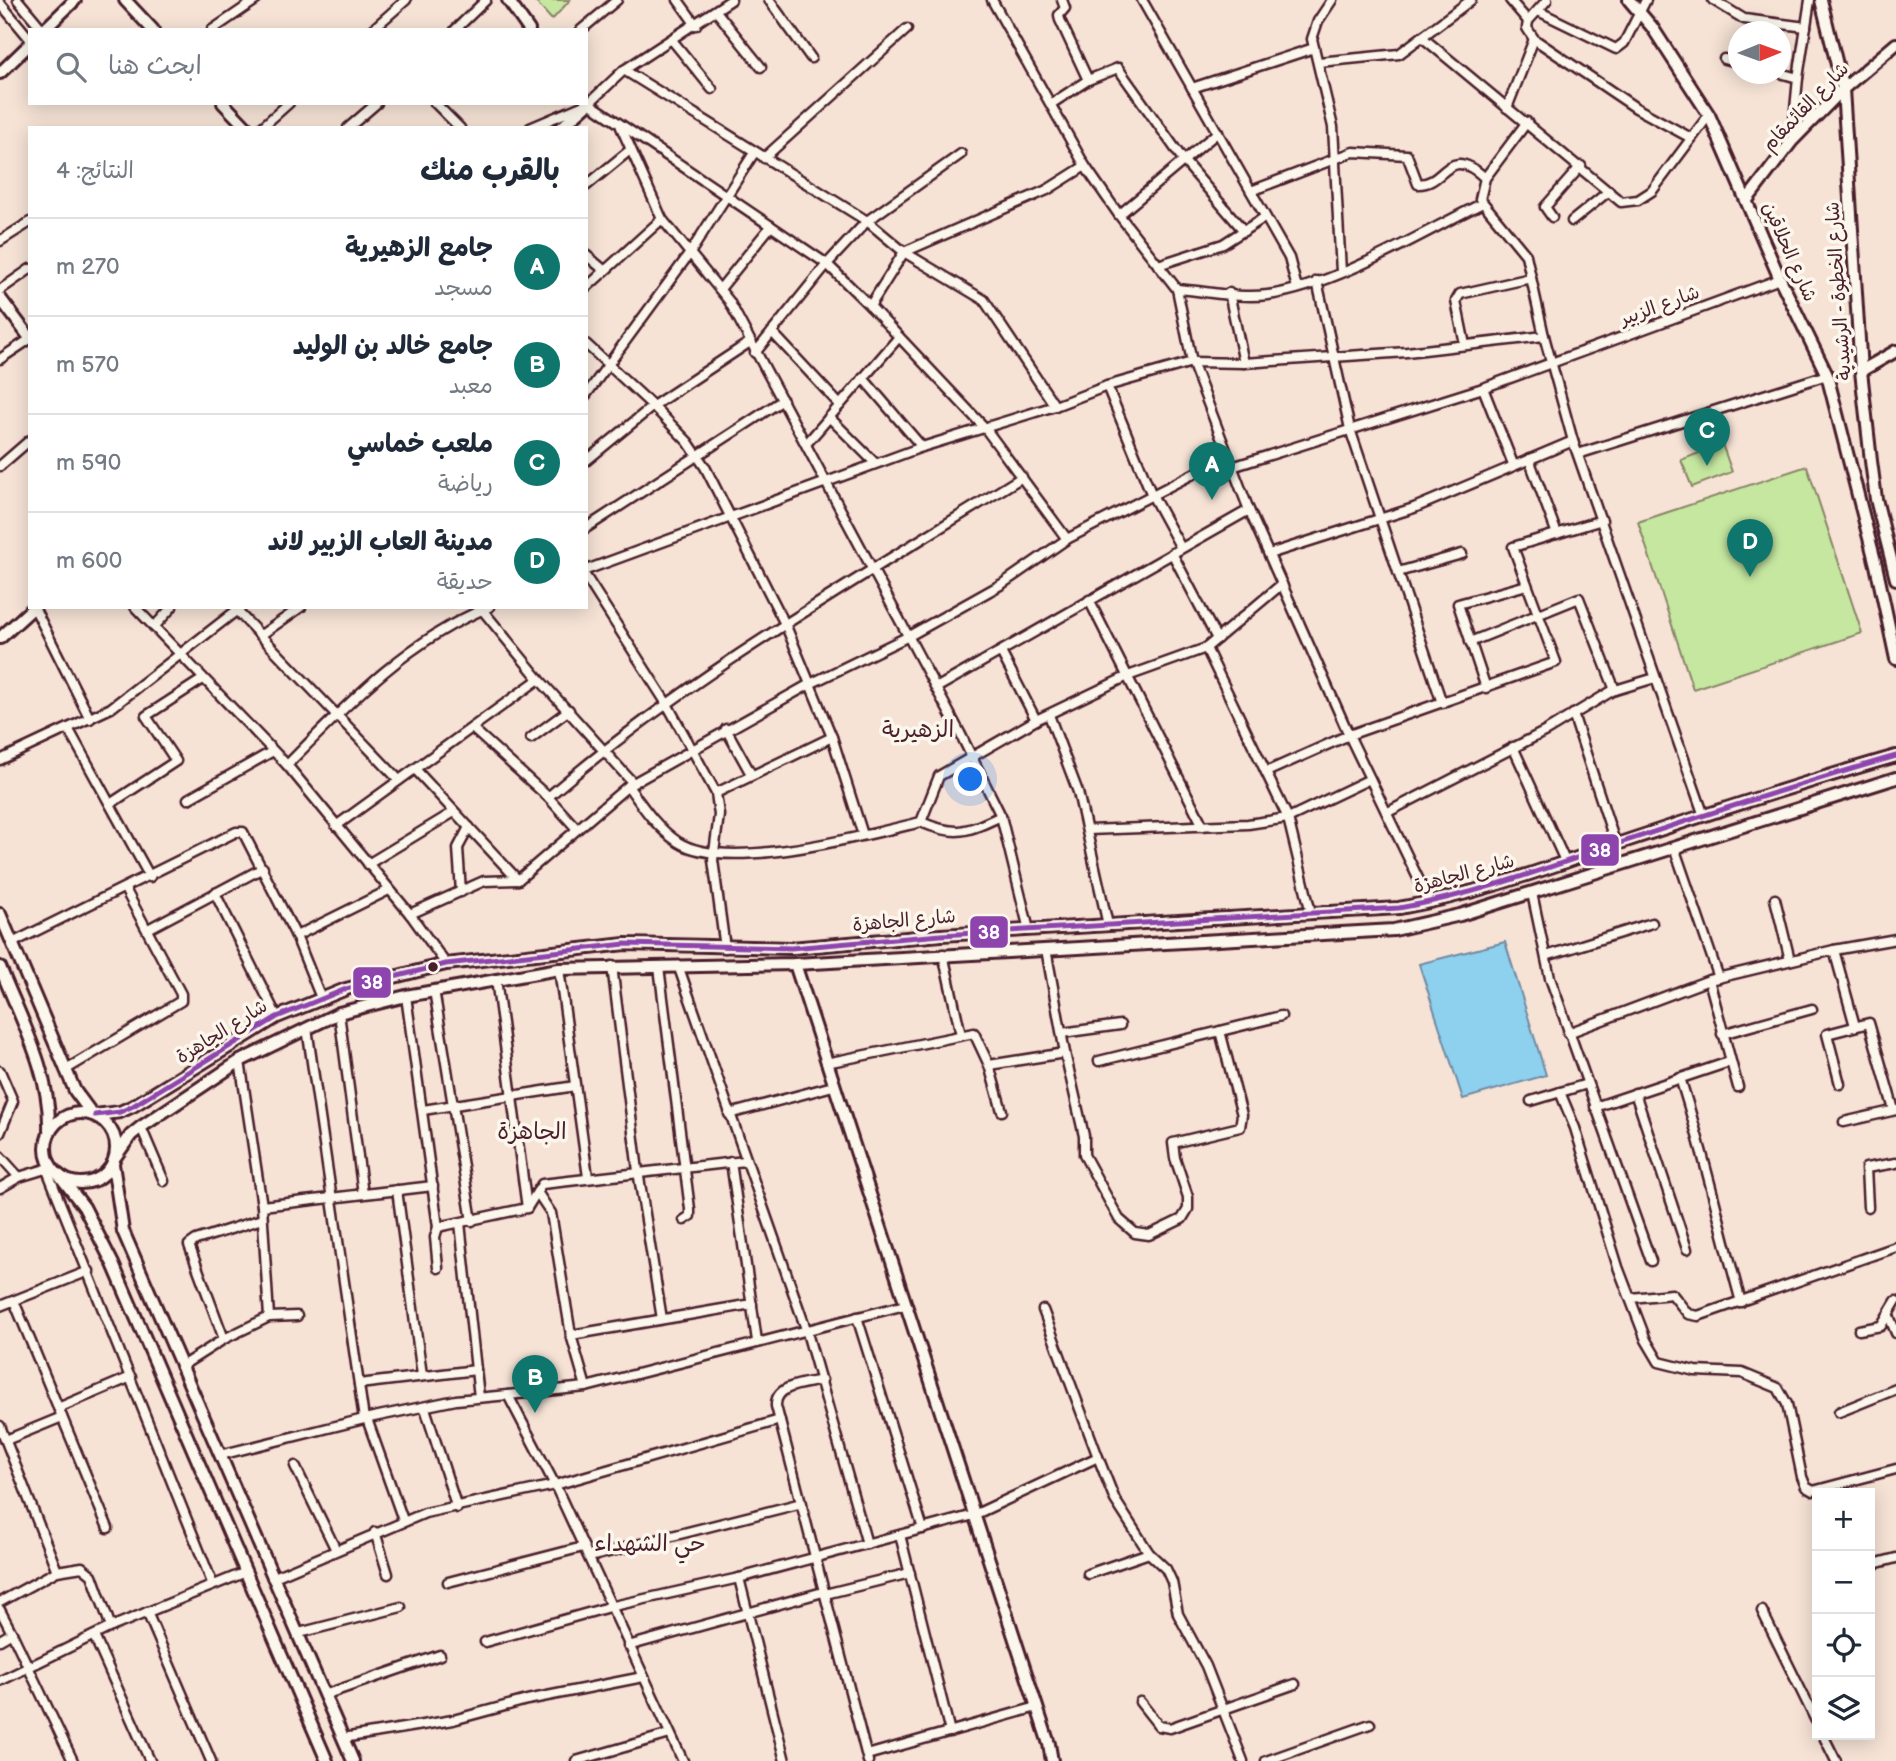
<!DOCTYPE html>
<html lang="ar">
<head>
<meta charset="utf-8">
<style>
	:root { --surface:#fff; --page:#f6f6f7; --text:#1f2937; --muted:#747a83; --line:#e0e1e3; --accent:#0f766e }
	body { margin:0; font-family:"Balsamiq Sans","Playpen Sans Arabic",sans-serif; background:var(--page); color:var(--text); direction:rtl }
	.controls { position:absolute; right:21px; bottom:21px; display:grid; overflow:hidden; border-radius:0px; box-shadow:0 4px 18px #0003 }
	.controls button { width:63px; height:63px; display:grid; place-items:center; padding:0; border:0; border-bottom:2px solid var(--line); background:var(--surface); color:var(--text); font:35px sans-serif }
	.compass { position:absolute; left:1728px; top:21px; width:63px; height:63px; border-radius:50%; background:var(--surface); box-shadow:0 4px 18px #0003; rotate:89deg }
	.you { position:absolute; left:971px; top:780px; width:24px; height:24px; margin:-18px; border:5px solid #fff; border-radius:50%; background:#1a73e8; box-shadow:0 0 0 10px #1a73e833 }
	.badge { display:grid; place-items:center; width:46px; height:46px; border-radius:50%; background:var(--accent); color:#fff; font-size:23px; font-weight:700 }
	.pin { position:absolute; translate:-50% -58px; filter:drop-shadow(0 2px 4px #0008) }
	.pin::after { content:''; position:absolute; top:37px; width:24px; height:21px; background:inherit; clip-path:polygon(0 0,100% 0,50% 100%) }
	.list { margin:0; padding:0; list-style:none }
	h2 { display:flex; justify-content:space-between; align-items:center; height:91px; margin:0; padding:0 28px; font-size:30px }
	h2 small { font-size:23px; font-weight:400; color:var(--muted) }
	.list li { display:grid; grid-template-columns:46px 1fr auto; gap:21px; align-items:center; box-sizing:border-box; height:98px; padding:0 28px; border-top:2px solid var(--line) }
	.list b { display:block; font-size:26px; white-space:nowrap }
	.list p { margin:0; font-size:23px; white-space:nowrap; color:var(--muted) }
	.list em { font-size:23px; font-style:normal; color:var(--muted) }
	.icon { flex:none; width:38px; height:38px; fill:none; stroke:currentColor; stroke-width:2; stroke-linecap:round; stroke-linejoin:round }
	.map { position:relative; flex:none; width:1896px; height:1761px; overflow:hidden; direction:ltr }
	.search { position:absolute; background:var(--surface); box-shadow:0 4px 18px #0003; left:28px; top:28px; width:560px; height:77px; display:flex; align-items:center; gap:18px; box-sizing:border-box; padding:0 24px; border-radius:0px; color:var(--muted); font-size:26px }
	.panel { position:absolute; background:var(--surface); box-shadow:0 4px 18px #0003; left:28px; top:126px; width:560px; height:483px; border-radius:0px; direction:rtl }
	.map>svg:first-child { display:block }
</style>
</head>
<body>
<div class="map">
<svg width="1896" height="1761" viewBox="0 0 1896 1761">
	<rect width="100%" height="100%" fill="#f6e3d6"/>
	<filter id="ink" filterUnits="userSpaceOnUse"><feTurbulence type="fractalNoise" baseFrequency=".0143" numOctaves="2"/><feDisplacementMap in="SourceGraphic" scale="14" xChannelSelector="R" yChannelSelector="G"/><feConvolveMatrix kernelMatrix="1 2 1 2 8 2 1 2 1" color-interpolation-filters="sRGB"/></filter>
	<g filter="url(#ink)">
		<g fill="#c5e7a0" stroke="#888366" stroke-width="2">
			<path d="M534 0H570L552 20Z"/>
			<path d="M1722 444 1732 472 1692 487 1681 460Z"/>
			<path d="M1807 466 1862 633 1693 689 1638 522Z"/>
		</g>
		<path fill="#8dd1ef" stroke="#728aa1" stroke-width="2" d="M1505 942 1546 1075 1463 1099 1419 964Z"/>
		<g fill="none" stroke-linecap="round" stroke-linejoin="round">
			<defs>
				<g id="street">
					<path d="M18 0 43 30"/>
					<path d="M678 0 696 25"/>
					<path d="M769 0 811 58"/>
					<path d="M992 0 1085 166 1119 215 1177 289 1192 362 1249 510 1349 735 1430 903"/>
					<path d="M1142 0 1289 258 1297 288"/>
					<path d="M1332 0 1318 21 1312 39 1333 127 1341 272"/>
					<path d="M1510 0 1528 21 1527 28 1534 39 1636 108 1691 138"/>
					<path d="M1713 0 1744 19 1806 27"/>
					<path d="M0 3 30 39"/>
					<path d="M716 11 761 67"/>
					<path d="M1538 11 1616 49 1624 43 1646 0"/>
					<path d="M1528 21 1547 0"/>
					<path d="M212 30 256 0"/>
					<path d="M372 30 406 0"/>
					<path d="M455 30 486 0"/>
					<path d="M581 30 617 0"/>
					<path d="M1422 37 1621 202 1638 200 1652 191 1709 115"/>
					<path d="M672 40 712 89"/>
					<path d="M1724 59 1738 62"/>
					<path d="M1319 62 1399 54 1471 0"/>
					<path d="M624 70 867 221 904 252 984 300 1055 406"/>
					<path d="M1780 73 1798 78"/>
					<path d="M1088 80 1118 68 1184 161 1244 231"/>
					<path d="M1192 88 1314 48"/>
					<path d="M435 103 460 128"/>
					<path d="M589 103 827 264 870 306 985 428 1067 539"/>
					<path d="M1051 104 1088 80 1060 20 1059 15 1065 8 1062 0"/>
					<path d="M1507 108 1534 39"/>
					<path d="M1527 122 1485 178 1480 199 1526 255 1544 336 1573 441 1704 816"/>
					<path d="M621 127 662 219 729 301 960 733 1001 816 1029 930"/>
					<path d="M261 128 289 103"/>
					<path d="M348 128 377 103"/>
					<path d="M530 128 589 103 624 70 731 0"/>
					<path d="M1792 141 1798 78 1810 0"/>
					<path d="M764 158 907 29"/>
					<path d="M586 186 630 150"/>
					<path d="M1251 191 1353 152 1407 155 1418 184C1446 185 1447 143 1485 178"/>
					<path d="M1119 215 1218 132"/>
					<path d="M1552 217 1545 207 1581 166"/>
					<path d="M1572 221 1609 191"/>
					<path d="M0 241 30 222"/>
					<path d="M586 255 604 270"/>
					<path d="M1158 265 1223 244 1265 217"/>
					<path d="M1317 281 1350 429 1442 703"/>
					<path d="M586 288 662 219"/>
					<path d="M720 289 771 226"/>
					<path d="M1177 289C1206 291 1240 299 1268 295 1335 286 1420 234 1481 204"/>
					<path d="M0 290 30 269"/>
					<path d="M1229 293 1244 363"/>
					<path d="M870 306 904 252 1047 190 1085 166"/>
					<path d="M772 332 840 405"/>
					<path d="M586 344 653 406 688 442 705 467 786 626 832 737 863 835"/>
					<path d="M1465 345 1456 301 1460 294 1531 278"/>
					<path d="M755 353 827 264 867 221 961 154"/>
					<path d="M0 359 30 339"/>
					<path d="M863 378 922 447"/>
					<path d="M1107 386 1151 493 1181 548"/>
					<path d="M1483 388 1513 464"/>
					<path d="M586 395 690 253 754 153"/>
					<path d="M829 417 875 463"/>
					<path d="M807 443 899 337"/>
					<path d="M1578 454 1827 375"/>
					<path d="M1529 459 1557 534"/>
					<path d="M586 461 653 406 750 342"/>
					<path d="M0 466 30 440"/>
					<path d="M1232 467 1483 388 1780 279"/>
					<path d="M586 528 783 400"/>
					<path d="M1172 553 1217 639"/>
					<path d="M1269 554 1414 508 1573 441"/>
					<path d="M586 570 922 447 1055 406 1107 386 1192 362 1244 363 1407 352 1544 336"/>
					<path d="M1398 572 1462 554"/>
					<path d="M586 577 667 704 716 793 719 815 713 860 725 948"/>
					<path d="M1089 600 1203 826"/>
					<path d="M34 607 90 719"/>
					<path d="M135 607 287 765 410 914 446 964"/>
					<path d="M480 607 539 679 633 783"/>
					<path d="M237 611 399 780"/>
					<path d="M154 627 172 607"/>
					<path d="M261 635 301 607"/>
					<path d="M1470 642 1579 598 1615 690"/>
					<path d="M1206 648 1288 818 1311 913"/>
					<path d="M1001 652 1036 720"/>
					<path d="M936 688 1249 510"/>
					<path d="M1486 688 1458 604 1527 585"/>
					<path d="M1573 714 1616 845"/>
					<path d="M1049 715 1078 792 1108 925"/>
					<path d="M472 728 548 797 577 829"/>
					<path d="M726 729 751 774"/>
					<path d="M69 730 150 877"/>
					<path d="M531 738 569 710"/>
					<path d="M1513 747 1566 863"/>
					<path d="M0 760 111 708 241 607"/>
					<path d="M287 765C347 704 409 639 489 607"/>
					<path d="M415 769 518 880"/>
					<path d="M1266 772 1349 735 1556 662 1513 547 1602 520"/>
					<path d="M628 786C643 807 656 827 678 842 726 873 867 835 921 822L939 776 1036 720 1128 676 1206 648 1282 584"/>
					<path d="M716 793 832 737"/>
					<path d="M548 797C692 673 861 578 1022 477"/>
					<path d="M188 799 273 751"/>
					<path d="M110 804 176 761 146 716 203 679"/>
					<path d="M1388 812 1546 731 1612 691 1655 678"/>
					<path d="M921 822C956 837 967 832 1001 816"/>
					<path d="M336 826 539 679"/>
					<path d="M1088 830 1248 824 1288 818 1370 779"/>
					<path d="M1674 847 1719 978"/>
					<path d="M368 864 454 812"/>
					<path d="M461 892 458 848 469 827"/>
					<path d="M215 893 277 1017"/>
					<path d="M1532 893 1550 978 1651 1261"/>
					<path d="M1775 899 1790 960"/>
					<path d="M410 914 484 881 518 880 628 786 810 684 909 636 1002 584 1067 539 1228 456"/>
					<path d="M148 929 263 868"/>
					<path d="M296 936 389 890"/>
					<path d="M12 943 236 832H243L296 936 321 998"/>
					<path d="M1046 949 1065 1053 1084 1136V1155L1119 1219 1135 1233 1149 1235 1182 1219 1188 1209V1197L1175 1158 1173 1143 1240 1127 1242 1115 1220 1031"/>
					<path d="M1834 950 1855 1026"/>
					<path d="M943 954 961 1035"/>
					<path d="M1546 956 1652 923"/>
					<path d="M612 966 638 1171 662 1319"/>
					<path d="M659 967 690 1209V1216L684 1220"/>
					<path d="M679 968 806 1329 867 1544"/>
					<path d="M559 969 588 1177"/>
					<path d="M496 979 527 1208"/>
					<path d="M1709 980 1738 1087"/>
					<path d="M434 990 472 1221"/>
					<path d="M406 996 438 1227 435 1237 438 1268"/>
					<path d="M339 1013 363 1194"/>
					<path d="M307 1028 364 1419"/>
					<path d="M1062 1033 1120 1025"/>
					<path d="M1568 1033 1709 980 1834 950 1896 939"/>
					<path d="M1722 1034 1812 1009"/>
					<path d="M240 1061 262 1206 269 1317"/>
					<path d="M1099 1061 1281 1016"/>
					<path d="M826 1063 974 1033 989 1065 1002 1111"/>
					<path d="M989 1065 1065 1053"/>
					<path d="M65 1070 181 1001V994L125 889"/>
					<path d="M0 1071 13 1101 0 1133"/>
					<path d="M1680 1078C1704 1152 1720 1227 1741 1302"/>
					<path d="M1840 1084 1827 1034 1869 1023 1894 1110"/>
					<path d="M1560 1092 1575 1128 1618 1267 1646 1340 1659 1362 1695 1371 1742 1373 1778 1388 1787 1404 1802 1477 1806 1487 1813 1491 1896 1469"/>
					<path d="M1635 1093 1687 1249"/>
					<path d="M1531 1101 1587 1084"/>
					<path d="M1595 1107 1729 1062"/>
					<path d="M423 1110 575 1086"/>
					<path d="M729 1114 833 1086"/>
					<path d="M1844 1122 1896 1110"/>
					<path d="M141 1127 164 1181"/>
					<path d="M0 1156 19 1177"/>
					<path d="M731 1162 757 1341"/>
					<path d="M47 1170 213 1585"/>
					<path d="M0 1188 19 1177 49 1168"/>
					<path d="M397 1190 422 1375"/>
					<path d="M537 1192 551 1213 571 1335 586 1387"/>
					<path d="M262 1206 433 1186"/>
					<path d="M1868 1207 1866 1168 1896 1163"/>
					<path d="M460 1223 479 1397"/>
					<path d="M438 1227 527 1208 542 1184 745 1161"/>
					<path d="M1631 1298 1672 1294 1688 1314 1698 1316 1896 1247"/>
					<path d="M14 1301 108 1528"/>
					<path d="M0 1306 89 1271"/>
					<path d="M1043 1310 1098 1457"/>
					<path d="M1889 1316 1896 1333"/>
					<path d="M857 1317 923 1529"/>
					<path d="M1859 1330 1881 1326 1896 1301"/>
					<path d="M571 1335 752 1304"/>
					<path d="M224 1339 189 1245 196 1240 262 1219"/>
					<path d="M180 1367 224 1339 269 1317 297 1316"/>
					<path d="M822 1380C806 1384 775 1384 776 1406L868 1761"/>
					<path d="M359 1384 476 1370"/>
					<path d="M508 1395 586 1387 905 1305"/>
					<path d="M58 1408 131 1377"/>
					<path d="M425 1408 457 1508"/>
					<path d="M1839 1412 1896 1389"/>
					<path d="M367 1419 403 1520"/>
					<path d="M0 1426 57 1571"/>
					<path d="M6 1440 62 1417"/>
					<path d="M220 1455 364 1419 456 1400 508 1395 555 1485 683 1761"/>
					<path d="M295 1466 336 1550"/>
					<path d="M375 1532 388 1574"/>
					<path d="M900 1535 950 1732"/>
					<path d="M589 1557 802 1503"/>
					<path d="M1870 1565 1896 1558"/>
					<path d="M1088 1574 1149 1553"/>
					<path d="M272 1578 425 1513 555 1485 780 1420"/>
					<path d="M739 1578 785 1761"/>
					<path d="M448 1582 583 1547"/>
					<path d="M825 1594 910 1573"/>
					<path d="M0 1602 57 1571 82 1567 92 1575 111 1627"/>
					<path d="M0 1610 12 1633 0 1640"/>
					<path d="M1762 1611 1817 1723"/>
					<path d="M147 1612 211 1761"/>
					<path d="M12 1633 73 1761"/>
					<path d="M299 1633 401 1607"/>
					<path d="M94 1636 150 1761"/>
					<path d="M485 1642 609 1607 739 1578 974 1515 1098 1457 1115 1500 1149 1553 1166 1569 1172 1582 1178 1614 1206 1666 1243 1761"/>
					<path d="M628 1646 823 1592"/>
					<path d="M0 1681 111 1627 246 1572"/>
					<path d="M324 1695 440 1655"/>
					<path d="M1140 1702 1159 1726 1170 1728 1295 1684"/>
					<path d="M1823 1735 1836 1761"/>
					<path d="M343 1738 453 1720 527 1700 643 1677"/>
					<path d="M867 1755 1037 1707"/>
					<path d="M576 1761 670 1734"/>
					<path d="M1266 1761 1370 1724"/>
				</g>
				<g id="secondary">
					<path d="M125 0 153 30"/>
					<path d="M508 0 529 30"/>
					<path d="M1629 0 1652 27 1709 115 1780 279 1827 375 1876 565 1896 659"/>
					<path d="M1821 0 1843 89 1861 371 1871 461 1876 499 1896 579"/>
					<path d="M44 30 75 0"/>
					<path d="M0 73 30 44"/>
					<path d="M223 103 247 128"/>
					<path d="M561 128 589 103 586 100"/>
					<path d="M1747 200 1792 141 1843 89 1896 44"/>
					<path d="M0 298 30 338"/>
					<path d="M1861 371 1896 351"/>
					<path d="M0 638 34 607"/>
					<path d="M0 914 75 1091 92 1114"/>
					<path d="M795 964 1049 1744 1052 1761"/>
					<path d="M0 967C21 1020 51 1073 49 1130"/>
					<circle cx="81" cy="1148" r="35"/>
					<path d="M95 1115 120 1112 133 1106 277 1017 346 989 446 964 625 944 791 948 941 935 1399 908C1474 895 1545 869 1617 844 1710 813 1802 783 1896 756"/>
					<path d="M116 1156 131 1135 141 1127 240 1061 339 1013 406 996 559 969 795 964 1394 930 1460 915 1896 778"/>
					<path d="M113 1164 123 1231 353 1761"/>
					<path d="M60 1176 84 1207 113 1264 327 1761"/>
				</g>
			</defs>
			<use href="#street" stroke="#4a1f2b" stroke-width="13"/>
			<use href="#secondary" stroke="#4a1f2b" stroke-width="16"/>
			<use href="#street" stroke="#fbf7ec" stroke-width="8"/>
			<use href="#secondary" stroke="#fbf7ec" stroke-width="10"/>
			<defs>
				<path id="bus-1" d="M95 1115 120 1112 133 1106 277 1017 346 989 446 964 625 944 791 948 941 935 1399 908C1474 895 1545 869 1617 844 1710 813 1802 783 1896 756"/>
			</defs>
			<use href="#bus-1" stroke="#fbf7ec" stroke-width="10"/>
			<use href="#bus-1" stroke="#8e44ad" stroke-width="5"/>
		</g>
	</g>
	<circle fill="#4a1f2b" stroke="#fbf7ec" stroke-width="2.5" cx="433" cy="967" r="6"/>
	<g text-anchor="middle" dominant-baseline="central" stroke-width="7" stroke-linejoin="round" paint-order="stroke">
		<g font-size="19" fill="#4a1f2b" stroke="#fbf7ec">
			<text transform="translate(1806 107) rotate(-46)">شارع القائمقام</text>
			<text transform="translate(1789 252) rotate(66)">شارع الحلاقين</text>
			<text transform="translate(1839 291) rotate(-94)">شارع الخطوة - الرشيدية</text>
			<text transform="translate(1660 306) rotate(-20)">شارع الزبير</text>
			<text transform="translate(1464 874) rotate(-15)">شارع الجاهزة</text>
			<text transform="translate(904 921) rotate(-5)">شارع الجاهزة</text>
			<text transform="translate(222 1032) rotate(-32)">شارع الجاهزة</text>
		</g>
		<g font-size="23" fill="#4a1f2b" stroke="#fbf7ec">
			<text x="918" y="730">الزهيرية</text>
			<text x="532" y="1132">الجاهزة</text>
			<text x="650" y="1544">حي الشهداء</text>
		</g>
	</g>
	<g stroke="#fbf7ec" stroke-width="2.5">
		<rect x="1580" y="833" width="40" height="34" rx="7" fill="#8e44ad"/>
		<rect x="969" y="915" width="40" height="34" rx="7" fill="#8e44ad"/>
		<rect x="352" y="966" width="40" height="33" rx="7" fill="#8e44ad"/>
	</g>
	<g font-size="19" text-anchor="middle" font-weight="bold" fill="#fff">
		<text x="1600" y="857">38</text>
		<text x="989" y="939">38</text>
		<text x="372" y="989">38</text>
	</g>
</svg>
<div class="controls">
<button>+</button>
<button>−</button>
<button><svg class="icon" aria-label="locate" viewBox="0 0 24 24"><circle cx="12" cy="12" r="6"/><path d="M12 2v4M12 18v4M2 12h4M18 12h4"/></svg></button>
<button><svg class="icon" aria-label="layers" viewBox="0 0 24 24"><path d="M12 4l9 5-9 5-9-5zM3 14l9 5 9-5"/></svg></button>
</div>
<svg class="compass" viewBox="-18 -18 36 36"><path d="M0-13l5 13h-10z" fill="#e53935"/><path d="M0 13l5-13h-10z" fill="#747a83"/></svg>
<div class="you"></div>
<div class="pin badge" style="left:1212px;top:500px">A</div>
<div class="pin badge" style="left:535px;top:1413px">B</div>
<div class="pin badge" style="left:1707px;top:466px">C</div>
<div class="pin badge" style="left:1750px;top:577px">D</div>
<div class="search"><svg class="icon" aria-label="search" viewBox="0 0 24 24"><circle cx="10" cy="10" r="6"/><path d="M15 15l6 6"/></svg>ابحث هنا</div>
<section class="panel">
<h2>بالقرب منك<small>النتائج: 4</small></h2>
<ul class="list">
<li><span class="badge">A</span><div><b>جامع الزهيرية</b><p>مسجد</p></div><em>270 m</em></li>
<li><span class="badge">B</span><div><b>جامع خالد بن الوليد</b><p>معبد</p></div><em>570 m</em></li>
<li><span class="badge">C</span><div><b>ملعب خماسي</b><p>رياضة</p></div><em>590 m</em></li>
<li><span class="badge">D</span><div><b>مدينة العاب الزبير لاند</b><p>حديقة</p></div><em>600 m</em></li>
</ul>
</section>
</div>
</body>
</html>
